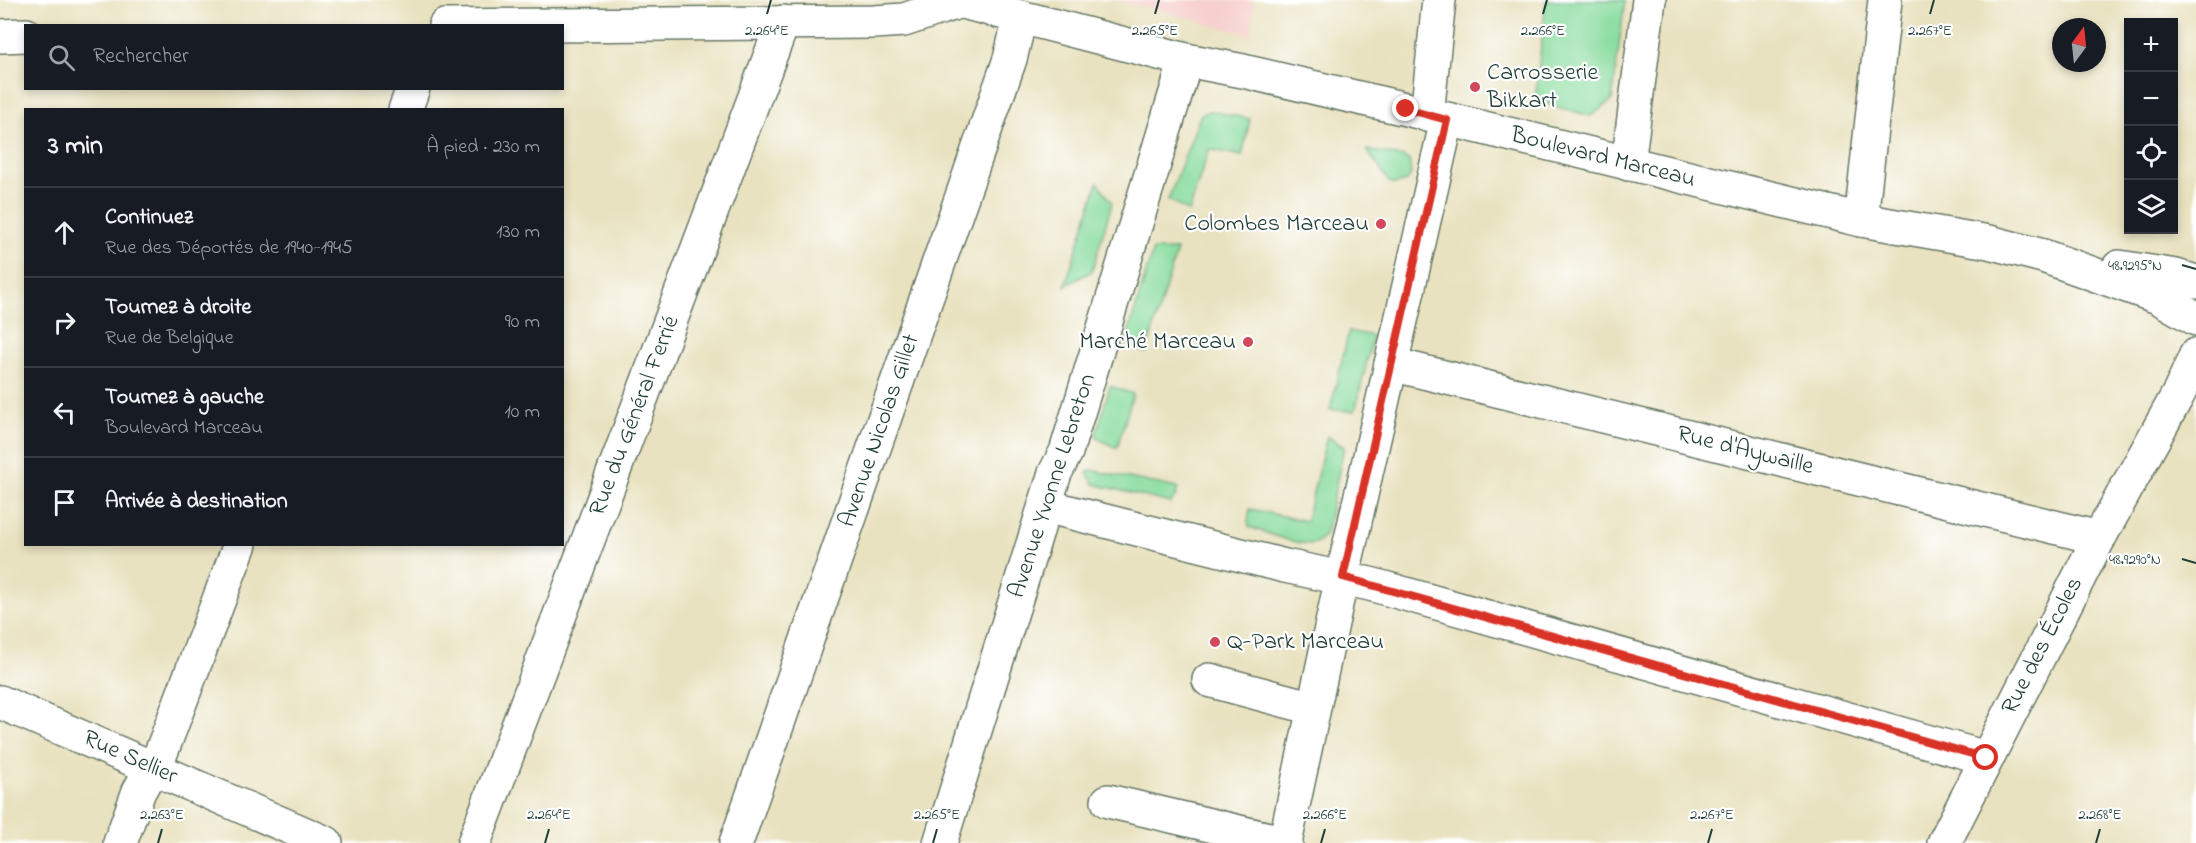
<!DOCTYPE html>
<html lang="fr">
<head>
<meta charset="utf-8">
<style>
	:root { --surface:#171b24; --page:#242831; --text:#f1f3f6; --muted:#9ea1a6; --line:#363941 }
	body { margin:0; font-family:"Indie Flower",sans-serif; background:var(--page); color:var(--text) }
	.controls { position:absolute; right:18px; top:18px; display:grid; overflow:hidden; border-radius:0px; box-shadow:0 3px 9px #0003 }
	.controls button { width:54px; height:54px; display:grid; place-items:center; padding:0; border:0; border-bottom:2px solid var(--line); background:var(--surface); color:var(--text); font:30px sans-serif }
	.compass { position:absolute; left:2052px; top:18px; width:54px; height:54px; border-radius:50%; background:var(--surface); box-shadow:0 3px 9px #0003; rotate:15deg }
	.stop { position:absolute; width:18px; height:18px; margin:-14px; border:4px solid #d93025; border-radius:50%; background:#fff }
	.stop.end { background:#d93025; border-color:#fff; box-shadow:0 2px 6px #0008 }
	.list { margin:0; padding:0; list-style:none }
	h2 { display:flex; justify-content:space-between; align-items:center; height:78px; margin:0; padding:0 24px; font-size:26px }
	h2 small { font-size:20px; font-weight:400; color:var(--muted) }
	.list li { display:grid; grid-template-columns:39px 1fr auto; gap:18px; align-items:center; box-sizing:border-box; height:90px; padding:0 24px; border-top:2px solid var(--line) }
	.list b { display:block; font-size:22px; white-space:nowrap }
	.list p { margin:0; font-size:20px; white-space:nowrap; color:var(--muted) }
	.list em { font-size:20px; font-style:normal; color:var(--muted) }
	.icon { flex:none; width:33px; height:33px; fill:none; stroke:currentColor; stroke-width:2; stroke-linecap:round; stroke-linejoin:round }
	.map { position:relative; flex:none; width:2196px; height:843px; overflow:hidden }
	.search { position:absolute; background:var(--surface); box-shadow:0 3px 9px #0003; left:24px; top:24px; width:540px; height:66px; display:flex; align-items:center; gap:15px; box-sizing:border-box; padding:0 21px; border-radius:0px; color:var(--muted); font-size:22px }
	.panel { position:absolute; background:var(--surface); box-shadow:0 3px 9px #0003; left:24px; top:108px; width:540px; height:438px; border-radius:0px }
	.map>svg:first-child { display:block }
</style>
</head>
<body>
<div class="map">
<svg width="2196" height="843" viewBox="0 0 2196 843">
	<rect width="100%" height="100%" fill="#fff"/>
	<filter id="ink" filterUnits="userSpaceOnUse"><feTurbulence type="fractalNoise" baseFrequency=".0167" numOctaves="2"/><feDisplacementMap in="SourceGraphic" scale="12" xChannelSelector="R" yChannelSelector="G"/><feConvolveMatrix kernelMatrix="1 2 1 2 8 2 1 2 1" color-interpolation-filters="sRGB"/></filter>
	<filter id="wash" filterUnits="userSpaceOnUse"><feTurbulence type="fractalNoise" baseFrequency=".008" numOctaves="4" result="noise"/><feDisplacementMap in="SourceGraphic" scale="24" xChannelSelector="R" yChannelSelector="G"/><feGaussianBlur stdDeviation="1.35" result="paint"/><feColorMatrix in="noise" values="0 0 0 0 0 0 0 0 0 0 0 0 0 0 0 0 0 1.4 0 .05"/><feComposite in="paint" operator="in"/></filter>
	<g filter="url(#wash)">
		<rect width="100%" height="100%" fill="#e9e2c0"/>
		<path fill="#f7d0ce" d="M1115 0H1254L1251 35 1202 23 1199 20Z"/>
		<g fill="#87db9d" stroke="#538c68" stroke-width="1.5">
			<path d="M1546 0H1625L1612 100 1591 116 1535 101Z"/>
			<path d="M1211 111 1250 119 1242 156 1209 149 1189 212 1168 200 1201 114Z"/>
			<path d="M1367 150 1403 157 1409 160 1411 174 1407 181 1395 184 1389 182Z"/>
			<path d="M1098 182 1112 203 1092 271 1065 286Z"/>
			<path d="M1153 250H1177L1146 353 1125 344Z"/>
			<path d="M1349 331 1373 336 1355 411 1330 410Z"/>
			<path d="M1110 386 1133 394 1117 448 1100 440 1096 435Z"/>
			<path d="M1327 436 1344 447 1326 533C1323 537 1320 541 1315 543 1300 547 1265 532 1249 527L1248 522 1250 509 1306 521Z"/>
			<path d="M1090 470 1178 488 1176 496 1170 503 1094 484 1087 473Z"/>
		</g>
	</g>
	<g filter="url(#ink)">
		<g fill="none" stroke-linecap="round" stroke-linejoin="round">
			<defs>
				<g id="minor">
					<path d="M955 0 1186 60 1243 71 1406 109 1861 220 1989 242 2043 256 2158 297 2196 319"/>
					<path d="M445 26 874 22 904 20 958 2"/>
					<path d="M0 36 26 35"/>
					<path d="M405 110 413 88"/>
					<path d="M1427 115 1439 0"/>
					<path d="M1628 164 1649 0"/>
					<path d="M1861 220 1885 0"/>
					<path d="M2119 267 2176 276 2196 282"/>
					<path d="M1391 364 2099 538"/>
					<path d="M1045 506 1285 566 1370 584 1986 758"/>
					<path d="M1209 680 1313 708"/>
					<path d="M0 702 326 843"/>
					<path d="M1108 801 1286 843"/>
					<path d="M120 843 139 791 161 753 240 544"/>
					<path d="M474 843 783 22"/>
					<path d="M736 843 1010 59 1020 18"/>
					<path d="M940 843 1055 473 1066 452 1186 60"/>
					<path d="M1285 843 1337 600 1447 120"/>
					<path d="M1944 843 2099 538 2180 391 2196 355"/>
				</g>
			</defs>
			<use href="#minor" stroke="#667765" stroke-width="36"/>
			<use href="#minor" stroke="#fff" stroke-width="33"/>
		</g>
	</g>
	<g fill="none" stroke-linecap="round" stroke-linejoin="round" filter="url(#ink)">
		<path stroke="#d93025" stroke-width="8" d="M1406 109 1447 120 1343 577 1986 758"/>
	</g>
	<path fill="none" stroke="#1f3d34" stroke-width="2" d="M767 14 771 0M1155 14 1159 0M1543 14 1547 0M1930 14 1934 0M2182 265 2196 269M2182 559 2196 563M158 843 162 829M545 843 549 829M933 843 937 829M1321 843 1325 829M1708 843 1712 829M2096 843 2100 829"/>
	<g fill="#d1495b" stroke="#fff" stroke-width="2">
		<circle cx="1475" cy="87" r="6"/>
		<circle cx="1381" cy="224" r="6"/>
		<circle cx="1248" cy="342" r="6"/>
		<circle cx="1215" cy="642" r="6"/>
	</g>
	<g text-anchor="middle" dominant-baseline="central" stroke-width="4.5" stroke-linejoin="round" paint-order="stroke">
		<g font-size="24" fill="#1f3d34" stroke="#fff" text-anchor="start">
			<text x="1487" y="73">Carrosserie<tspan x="1487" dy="28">Bikkart</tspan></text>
			<text x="1369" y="224" text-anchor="end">Colombes Marceau</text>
			<text x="1236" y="342" text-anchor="end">Marché Marceau</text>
			<text x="1227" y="642">Q-Park Marceau</text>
		</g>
		<g font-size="24" fill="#1f3d34" stroke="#fff">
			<text transform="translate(1603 158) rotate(14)">Boulevard Marceau</text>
			<text transform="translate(635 416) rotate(-69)">Rue du Général Ferrié</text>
			<text transform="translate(880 431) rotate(-71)">Avenue Nicolas Gillet</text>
			<text transform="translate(1745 451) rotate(14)">Rue d'Aywaille</text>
			<text transform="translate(1053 486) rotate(-72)">Avenue Yvonne Lebreton</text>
			<text transform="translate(2043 646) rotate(-63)">Rue des Écoles</text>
			<text transform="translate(130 758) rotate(24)">Rue Sellier</text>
		</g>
	</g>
	<g font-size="15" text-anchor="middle" fill="#1f3d34" stroke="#fff" stroke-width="4.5" stroke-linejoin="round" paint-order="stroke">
		<text x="767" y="35">2.264°E</text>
		<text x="1155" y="35">2.265°E</text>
		<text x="1543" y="35">2.266°E</text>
		<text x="1930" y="35">2.267°E</text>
		<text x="2135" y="270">48.9295°N</text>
		<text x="2135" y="564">48.9290°N</text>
		<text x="162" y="819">2.263°E</text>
		<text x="549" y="819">2.264°E</text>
		<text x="937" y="819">2.265°E</text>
		<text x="1325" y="819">2.266°E</text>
		<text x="1712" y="819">2.267°E</text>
		<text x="2100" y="819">2.268°E</text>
	</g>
</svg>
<div class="controls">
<button>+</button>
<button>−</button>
<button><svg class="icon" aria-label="locate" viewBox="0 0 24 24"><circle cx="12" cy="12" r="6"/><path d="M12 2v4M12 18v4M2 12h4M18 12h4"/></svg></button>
<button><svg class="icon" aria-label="layers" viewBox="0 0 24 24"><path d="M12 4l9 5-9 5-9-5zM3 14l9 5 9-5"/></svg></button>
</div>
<svg class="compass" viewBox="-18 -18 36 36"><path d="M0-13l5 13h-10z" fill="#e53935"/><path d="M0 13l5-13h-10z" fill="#9ea1a6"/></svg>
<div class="stop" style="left:1986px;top:758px"></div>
<div class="stop end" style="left:1406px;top:109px"></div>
<div class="search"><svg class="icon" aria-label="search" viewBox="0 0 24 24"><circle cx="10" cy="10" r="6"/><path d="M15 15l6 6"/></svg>Rechercher</div>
<section class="panel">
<h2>3 min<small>À pied · 230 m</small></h2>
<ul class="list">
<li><svg class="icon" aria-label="ahead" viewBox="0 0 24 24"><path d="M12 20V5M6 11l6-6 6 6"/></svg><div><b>Continuez</b><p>Rue des Déportés de 1940-1945</p></div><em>130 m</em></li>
<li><svg class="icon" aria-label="right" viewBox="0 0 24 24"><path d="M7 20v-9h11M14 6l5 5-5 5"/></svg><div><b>Tournez à droite</b><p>Rue de Belgique</p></div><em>90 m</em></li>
<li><svg class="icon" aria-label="left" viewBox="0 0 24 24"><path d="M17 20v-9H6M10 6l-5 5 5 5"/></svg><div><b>Tournez à gauche</b><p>Boulevard Marceau</p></div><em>10 m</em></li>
<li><svg class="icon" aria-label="arrive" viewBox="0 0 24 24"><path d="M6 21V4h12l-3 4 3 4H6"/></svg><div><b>Arrivée à destination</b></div></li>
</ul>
</section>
</div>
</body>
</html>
